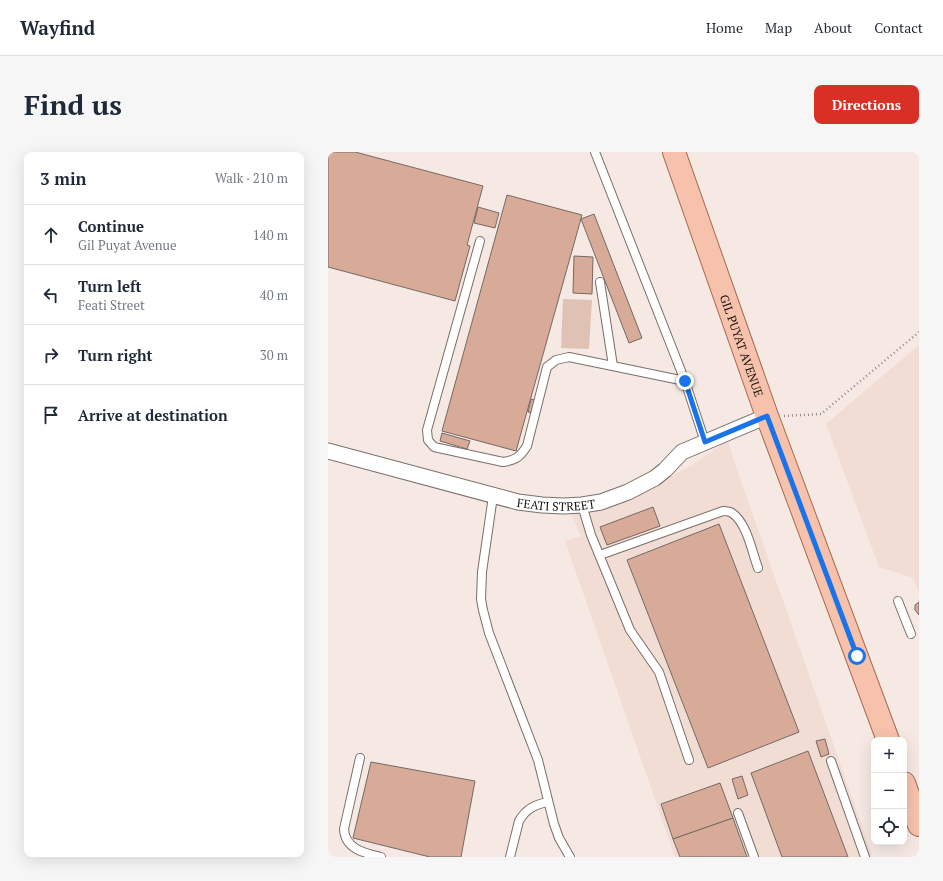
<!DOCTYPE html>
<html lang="en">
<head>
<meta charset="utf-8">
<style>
	:root { --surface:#fff; --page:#f6f6f7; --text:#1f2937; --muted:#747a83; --line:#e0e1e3; --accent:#d93025 }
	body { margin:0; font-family:"PT Serif",serif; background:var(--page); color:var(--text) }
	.controls { position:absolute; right:12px; bottom:12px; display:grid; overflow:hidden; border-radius:8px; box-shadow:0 4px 16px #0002 }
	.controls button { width:36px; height:36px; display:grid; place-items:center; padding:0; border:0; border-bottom:1px solid var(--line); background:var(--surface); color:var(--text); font:20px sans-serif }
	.stop { position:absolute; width:12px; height:12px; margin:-9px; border:3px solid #1a73e8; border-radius:50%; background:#fff }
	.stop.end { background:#1a73e8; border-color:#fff; box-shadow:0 1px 4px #0008 }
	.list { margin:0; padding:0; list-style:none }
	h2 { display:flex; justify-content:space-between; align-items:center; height:52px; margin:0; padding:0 16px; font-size:17px }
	h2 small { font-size:13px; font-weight:400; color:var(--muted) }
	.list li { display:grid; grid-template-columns:26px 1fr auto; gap:12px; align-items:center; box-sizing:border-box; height:60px; padding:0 16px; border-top:1px solid var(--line) }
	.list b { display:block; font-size:15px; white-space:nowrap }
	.list p { margin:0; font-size:13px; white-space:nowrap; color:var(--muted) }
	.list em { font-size:13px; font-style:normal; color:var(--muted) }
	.icon { flex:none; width:22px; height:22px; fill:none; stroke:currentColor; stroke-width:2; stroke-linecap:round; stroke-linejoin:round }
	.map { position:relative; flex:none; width:591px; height:705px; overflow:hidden; border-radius:8px }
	header { display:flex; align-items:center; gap:24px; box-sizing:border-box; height:56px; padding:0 20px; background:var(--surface); border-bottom:1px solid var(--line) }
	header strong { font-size:19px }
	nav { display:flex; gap:22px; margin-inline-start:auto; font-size:14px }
	.intro { display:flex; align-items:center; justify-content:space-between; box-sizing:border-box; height:96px; padding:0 24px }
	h1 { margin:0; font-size:28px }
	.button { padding:10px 18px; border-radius:8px; background:var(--accent); color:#fff; font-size:14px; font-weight:700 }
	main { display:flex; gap:24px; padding:0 24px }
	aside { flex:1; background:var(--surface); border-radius:8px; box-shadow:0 4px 16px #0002 }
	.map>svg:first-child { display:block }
</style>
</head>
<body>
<header>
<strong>Wayfind</strong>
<nav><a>Home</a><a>Map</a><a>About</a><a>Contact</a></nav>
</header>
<div class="intro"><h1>Find us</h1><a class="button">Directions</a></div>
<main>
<aside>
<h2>3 min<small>Walk · 210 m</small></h2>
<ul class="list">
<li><svg class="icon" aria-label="ahead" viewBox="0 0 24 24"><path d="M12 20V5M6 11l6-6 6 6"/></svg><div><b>Continue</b><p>Gil Puyat Avenue</p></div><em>140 m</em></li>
<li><svg class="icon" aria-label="left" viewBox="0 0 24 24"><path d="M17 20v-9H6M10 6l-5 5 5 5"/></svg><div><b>Turn left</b><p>Feati Street</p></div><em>40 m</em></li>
<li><svg class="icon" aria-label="right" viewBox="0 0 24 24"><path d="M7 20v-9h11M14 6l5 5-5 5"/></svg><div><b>Turn right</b></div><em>30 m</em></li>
<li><svg class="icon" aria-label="arrive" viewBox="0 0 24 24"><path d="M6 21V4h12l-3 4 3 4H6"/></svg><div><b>Arrive at destination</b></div></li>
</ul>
</aside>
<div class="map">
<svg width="591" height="705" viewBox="0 0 591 705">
	<rect width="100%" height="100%" fill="#f6e9e4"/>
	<g fill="#f1ddd4">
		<path d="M591 193V440L585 426 551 415 498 272Z"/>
		<path d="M400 288 405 306 545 705H347L237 389 253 384 243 362 319 336 361 315Z"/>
	</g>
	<path fill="#e0c2b5" d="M235 147 264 148 261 197 233 196Z"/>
	<g fill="#d8ab98" stroke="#746964">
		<path d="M0 0H27L155 34 139 93 142 94 127 149 0 115Z"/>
		<path d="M179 43 254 63 188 299 114 279Z"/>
		<path d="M150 55 171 61 167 76 146 71Z"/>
		<path d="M266 62 314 186 301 191 253 67Z"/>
		<path d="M246 104 265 105 264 142 245 141Z"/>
		<path d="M203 247 209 249 206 261 200 260Z"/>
		<path d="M114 281 142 289 139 297 112 289Z"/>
		<path d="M325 355 332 374 279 393 272 375Z"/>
		<path d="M391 372 471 580 380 616 299 408Z"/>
		<path d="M591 450V463L587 458V453Z"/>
		<path d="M497 587 501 602 493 605 488 589Z"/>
		<path d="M480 599 520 705H454L423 621Z"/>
		<path d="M43 610 147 629 133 705H102L25 686Z"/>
		<path d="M414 624 420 643 410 647 404 627Z"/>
		<path d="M392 631 405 666 345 687 333 652Z"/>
		<path d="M405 666 419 705H352L345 687Z"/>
	</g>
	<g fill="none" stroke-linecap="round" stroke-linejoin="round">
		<defs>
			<g id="lane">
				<path d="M267 0 357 229 377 290"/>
				<path d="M152 89 99 278 100 288 106 295 175 310C188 308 192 305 199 294L219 215 228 208 241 205 357 229"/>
				<path d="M272 130 285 214"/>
				<path d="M165 344 154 420 153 447 155 458 161 481 210 608 226 672 231 686 242 705"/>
				<path d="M254 353 263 383 302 478 331 520 361 608"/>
				<path d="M272 403 395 359C398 359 401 359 404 361 419 371 424 400 430 416"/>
				<path d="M570 449 583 482"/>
				<path d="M32 606 16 677C17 697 36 701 53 705"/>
				<path d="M503 609 537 705"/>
				<path d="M410 661 426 705"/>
				<path d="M182 705 191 669C198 657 206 653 219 650"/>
			</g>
			<g id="street">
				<path id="s1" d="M0 299 190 350 214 353 236 354 254 353 273 350 300 340 327 326 337 318 354 300 439 264"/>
			</g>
			<g id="primary">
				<path id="s2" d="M346 0 439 264 560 588"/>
				<path d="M576 631 591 673"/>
			</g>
		</defs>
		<use href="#lane" stroke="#7a6f6a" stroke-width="10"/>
		<use href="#street" stroke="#7a6f6a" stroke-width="17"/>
		<use href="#primary" stroke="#a46a51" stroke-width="24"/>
		<path stroke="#938a86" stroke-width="2.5" stroke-dasharray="1 3" stroke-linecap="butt" d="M456 264 493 262 591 180"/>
		<use href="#lane" stroke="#fff" stroke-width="8"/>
		<use href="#street" stroke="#fff" stroke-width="15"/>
		<use href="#primary" stroke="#f7c2ac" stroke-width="22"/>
	</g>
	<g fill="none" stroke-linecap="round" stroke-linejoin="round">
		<path stroke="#1a73e8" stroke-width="5" d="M357 229 377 290 439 264 529 504"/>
	</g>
	<g text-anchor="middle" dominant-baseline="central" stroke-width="3.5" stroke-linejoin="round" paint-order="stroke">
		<g font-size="12" fill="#161210" stroke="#fef9f6">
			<text stroke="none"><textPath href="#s2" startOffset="205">GIL PUYAT AVENUE</textPath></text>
			<text stroke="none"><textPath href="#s1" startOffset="235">FEATI STREET</textPath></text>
		</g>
	</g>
</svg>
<div class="controls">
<button>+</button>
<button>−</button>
<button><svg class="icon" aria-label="locate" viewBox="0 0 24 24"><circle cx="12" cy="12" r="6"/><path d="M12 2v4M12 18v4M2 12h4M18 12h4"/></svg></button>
</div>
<div class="stop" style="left:529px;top:504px"></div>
<div class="stop end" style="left:357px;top:229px"></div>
</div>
</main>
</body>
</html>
